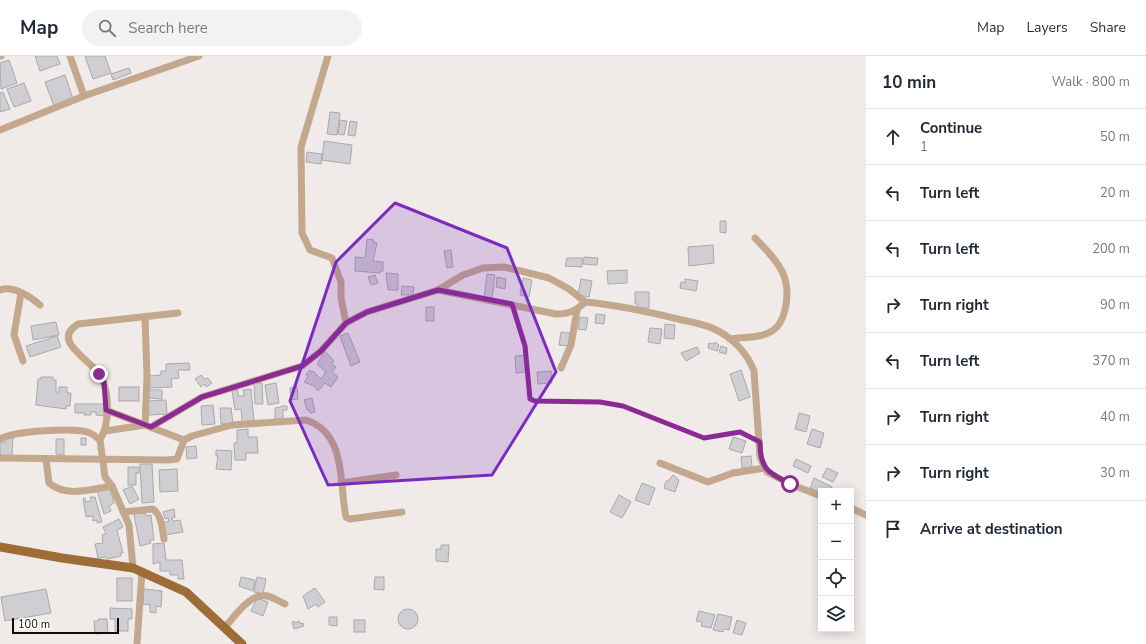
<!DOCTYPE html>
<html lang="en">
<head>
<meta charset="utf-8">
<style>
	:root { --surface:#fff; --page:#f2f2f3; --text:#1f2937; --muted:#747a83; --line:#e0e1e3 }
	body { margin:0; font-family:"Nunito Sans",sans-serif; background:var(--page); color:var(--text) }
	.controls { position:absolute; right:12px; bottom:12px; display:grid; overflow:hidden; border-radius:0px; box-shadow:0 2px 10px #0003 }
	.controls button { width:36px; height:36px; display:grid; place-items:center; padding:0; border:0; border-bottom:1px solid var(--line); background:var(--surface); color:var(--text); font:20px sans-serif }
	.scale { position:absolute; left:12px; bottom:10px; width:107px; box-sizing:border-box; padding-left:4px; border:2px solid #0d0c0a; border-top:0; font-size:11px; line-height:14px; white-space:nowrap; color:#0d0c0a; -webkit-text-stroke:3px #fff; paint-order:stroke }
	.stop { position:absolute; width:12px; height:12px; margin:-9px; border:3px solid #8b2a93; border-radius:50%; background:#fff }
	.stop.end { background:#8b2a93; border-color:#fff; box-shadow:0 1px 4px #0008 }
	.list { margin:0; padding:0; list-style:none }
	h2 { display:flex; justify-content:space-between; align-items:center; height:52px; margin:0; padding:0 16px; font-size:17px }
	h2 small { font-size:13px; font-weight:400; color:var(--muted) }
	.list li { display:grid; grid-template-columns:26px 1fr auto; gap:12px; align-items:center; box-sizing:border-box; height:56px; padding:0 16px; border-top:1px solid var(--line) }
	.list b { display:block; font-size:15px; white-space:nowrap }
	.list p { margin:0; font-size:13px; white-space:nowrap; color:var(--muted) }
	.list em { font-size:13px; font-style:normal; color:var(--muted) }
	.icon { flex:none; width:22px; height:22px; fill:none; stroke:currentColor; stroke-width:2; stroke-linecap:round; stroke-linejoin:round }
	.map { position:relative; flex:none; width:866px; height:588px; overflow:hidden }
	header { display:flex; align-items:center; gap:24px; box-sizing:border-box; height:56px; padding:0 20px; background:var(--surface); border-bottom:1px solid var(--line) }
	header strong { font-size:19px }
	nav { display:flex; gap:22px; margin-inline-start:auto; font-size:14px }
	.search { width:280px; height:36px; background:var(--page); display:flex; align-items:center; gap:10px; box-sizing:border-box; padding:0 14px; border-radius:22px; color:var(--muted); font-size:15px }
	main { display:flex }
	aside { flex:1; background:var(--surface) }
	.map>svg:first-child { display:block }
</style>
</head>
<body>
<header>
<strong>Map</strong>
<div class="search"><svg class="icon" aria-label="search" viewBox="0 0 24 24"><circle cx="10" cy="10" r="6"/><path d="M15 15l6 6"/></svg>Search here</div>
<nav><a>Map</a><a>Layers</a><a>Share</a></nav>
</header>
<main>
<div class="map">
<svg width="866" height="588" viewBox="0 0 866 588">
	<rect width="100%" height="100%" fill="#f0ebe8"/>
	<g fill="#cfced3" stroke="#a9a8ad">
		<path d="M35 0H57L60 8 40 15Z"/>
		<path d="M85 0H105L111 17 93 23Z"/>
		<path d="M9 4 17 27 1 33 0 7Z"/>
		<path d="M129 12 131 17 113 24 111 18Z"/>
		<path d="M65 19 73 43 54 50 45 26Z"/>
		<path d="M24 27 31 45 14 51 7 33Z"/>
		<path d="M3 36 10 53 0 56V37Z"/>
		<path d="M330 56 340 57 337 79 327 78Z"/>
		<path d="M340 64 347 65 344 79 338 78Z"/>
		<path d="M350 65 357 66 355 80 348 79Z"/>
		<path d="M324 85 352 89 350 108 322 104Z"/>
		<path d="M307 96 322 98 321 108 306 106Z"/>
		<path d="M720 165H726V177L720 176Z"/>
		<path d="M367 183 374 184 373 186 377 187 373 205 383 206V215H380V217L355 215V201L365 202Z"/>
		<path d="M713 189 714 207 689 210 688 191Z"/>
		<path d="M451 194 453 211 447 212 444 195Z"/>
		<path d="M584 201 598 202 597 209 583 208Z"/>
		<path d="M567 202H582V211L565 210Z"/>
		<path d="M627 214V227L608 228 607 215Z"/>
		<path d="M386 217 398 218V234H388Z"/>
		<path d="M487 218 495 219 492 242 484 241Z"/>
		<path d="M375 219 378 227 371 229 368 221Z"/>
		<path d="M497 221 506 223 505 233 496 231Z"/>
		<path d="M523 222 532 224 529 241 520 239Z"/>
		<path d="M581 223 592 225 589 241 578 239Z"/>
		<path d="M685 223 698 225 696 235 680 232 681 226 685 227Z"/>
		<path d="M402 230 414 231 413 239H401Z"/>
		<path d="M635 236H649V252H638V248H635Z"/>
		<rect x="426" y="251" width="8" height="14"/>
		<path d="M596 258 605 259 604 268 595 267Z"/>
		<path d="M580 261 588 262 586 274 578 273Z"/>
		<path d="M56 266 59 279 33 284 31 270Z"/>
		<path d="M665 268 675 269 674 283 664 282Z"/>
		<path d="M650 272 662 273 660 288 648 286Z"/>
		<path d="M561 276 570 277 568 290 559 289Z"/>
		<path d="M348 277 360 306 351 310 340 280Z"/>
		<path d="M57 280 61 291 30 301 26 290Z"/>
		<path d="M715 286 719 289 717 295 708 292 709 287 714 288Z"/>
		<path d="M721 290 727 292 726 298 719 296Z"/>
		<path d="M697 291 700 297 686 305 681 297Z"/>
		<path d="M325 295 334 305 331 308 336 311 332 316 338 321 331 331 325 327 318 335 314 330 304 326 308 321 306 318 310 314 312 316 313 315 321 323 326 316 317 308Z"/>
		<path d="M526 299 527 316 516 317 515 300Z"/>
		<path d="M189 307 190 314H178L179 322 171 323 172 331 150 332 149 320 161 319V315H166V308Z"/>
		<path d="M741 314 750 341 739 345 730 318Z"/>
		<path d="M551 315 552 327 538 328 537 316Z"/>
		<path d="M201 319 204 323 208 322 212 327 206 331 204 328 201 331 195 323Z"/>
		<path d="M41 321H53V324H56V336H59V331H67V337H71L70 350H66V353L36 349 38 323H41Z"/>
		<path d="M254 327H262L263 348H255Z"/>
		<path d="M276 327 279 347 268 349 265 329Z"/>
		<rect x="119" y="331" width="20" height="14"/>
		<path d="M297 331 298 343 291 344 290 332Z"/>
		<path d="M251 333 254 365 242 366 241 353 235 354 232 335 238 334V340H244L243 334Z"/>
		<path d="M148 334H162V343L148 342Z"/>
		<path d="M312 342 315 356 310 357 309 354H307L304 344Z"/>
		<path d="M166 344 167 358 149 359 148 345Z"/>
		<path d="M75 348H104V360L96 359V356H91V359H84L85 357H75Z"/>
		<path d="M213 349 215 368 202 369 201 350Z"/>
		<path d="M281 350H287V354H283V363H275V352L281 351Z"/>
		<path d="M220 352H231L233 367 221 368Z"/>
		<path d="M799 357 810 360 806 376 795 373Z"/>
		<path d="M248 373V381H257L258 397H246V404H235L234 387H237V374Z"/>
		<path d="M812 373 824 377 820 392 807 388Z"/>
		<path d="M733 381 746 385 742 397 729 393Z"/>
		<path d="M5 382H13L12 400 0 399V386L5 387Z"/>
		<rect x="81" y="382" width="5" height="7"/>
		<path d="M56 383H64V399L56 398Z"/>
		<path d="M196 390 197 402 187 403 186 391Z"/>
		<path d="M216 394 232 395 231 414 216 413 218 400H216Z"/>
		<path d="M751 400 752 411 742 412 741 401Z"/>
		<path d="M796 403 811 410 808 417 793 410Z"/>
		<path d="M140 408H152L154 446 142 447Z"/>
		<path d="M128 411H139V417H136V429H128Z"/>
		<path d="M827 412 838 417 833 426 822 421Z"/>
		<path d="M177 413 178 435 160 436 159 414Z"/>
		<path d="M673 419 679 424 675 436 664 432 666 425H668Z"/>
		<path d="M814 422 832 431 830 435H821V437L810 432Z"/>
		<path d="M642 427 655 432 649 449 635 444Z"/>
		<path d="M132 430 139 443 130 448 123 434Z"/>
		<path d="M110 433 114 447 109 450 111 455 104 458 97 434Z"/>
		<path d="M619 439 631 446 622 462 610 456Z"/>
		<path d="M90 441H95L102 466 97 467V464L93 465V460L86 461 83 443 85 442 86 446 91 445Z"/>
		<path d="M174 453 175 461 172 462 173 465 180 464 183 476 165 479 163 467 169 465 168 462 165 463 163 456Z"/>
		<path d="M137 457H145L146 460 151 459 154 484H150L151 487 140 490 134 459Z"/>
		<path d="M119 463 123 471 117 474 123 497H120L121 500 107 503 106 501 98 502 95 488 103 487 102 479 106 478 103 471Z"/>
		<path d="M164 487 166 504H182L184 523H178V519H170V515H160V506L153 508V488Z"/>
		<path d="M441 489H449L448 506 436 505V493H441Z"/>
		<path d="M241 521 255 524 253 535 239 530Z"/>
		<path d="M257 521 266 523 263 538 254 536Z"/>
		<path d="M375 521H384V534L374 533Z"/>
		<rect x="117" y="522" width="15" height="23"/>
		<path d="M315 532 325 546 318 551 316 548 308 553 303 540Z"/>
		<path d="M46 533 51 557 5 565 1 541Z"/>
		<path d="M144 533 162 535 161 551 156 550V557L150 556V549L143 548Z"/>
		<path d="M257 542 268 546 263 560 251 555Z"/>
		<path d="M110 552 132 553V563H128V575H115V563H110Z"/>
		<circle cx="408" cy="563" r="10"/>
		<path d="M699 555 715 559 711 572 701 570 702 566 696 565Z"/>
		<path d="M718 558 732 561 729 574 724 573 723 576 713 574Z"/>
		<path d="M329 561H337V570L329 569Z"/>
		<path d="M98 563H107L108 577 95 578 94 565H98Z"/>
		<rect x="354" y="564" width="11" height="12"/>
		<path d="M737 564 746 567 742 579 733 577Z"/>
		<path d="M294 565 295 567 299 565 300 568 303 567 304 570 294 573 292 566Z"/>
	</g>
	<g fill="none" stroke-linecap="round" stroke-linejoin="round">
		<path stroke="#a5a19e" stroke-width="1.5" stroke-dasharray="3 3" stroke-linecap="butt" d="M514 256 525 290 530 343 535 345 600 346 623 350 705 382 740 376 753 383"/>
		<g stroke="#c3a88d" stroke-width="7">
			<path d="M0 0H1"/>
			<path d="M70 0 84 40 199 0"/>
			<path d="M328 0 301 91 302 177 310 194 332 202 341 226V242L346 267"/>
			<path d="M0 74 84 40"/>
			<path d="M0 234C13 229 31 241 40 249"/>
			<path d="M438 234 556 258C569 258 576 255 585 246 618 249 650 256 682 264 692 266 703 268 712 272 731 280 747 296 754 315L760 401 767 416 790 428 821 440"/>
			<path d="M21 237 14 279 23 305"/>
			<path d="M730 283C744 281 761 282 772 275 779 271 783 262 785 254 793 220 777 205 755 182"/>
			<path d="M561 312 571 289 577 254"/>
			<path d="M106 354 184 384"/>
			<path d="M151 371 202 341 302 310 321 295 346 267 367 256 438 234 463 219 483 212 504 211 549 222 569 233 585 246"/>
			<path d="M105 375 145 369 147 321 145 261"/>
			<path d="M0 383C13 375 76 371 90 377 93 378 97 382 100 384L105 421 112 430 129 469 133 512"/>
			<path d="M100 384C110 367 110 336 100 319 91 304 50 285 78 268L178 257"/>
			<path d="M0 402 168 404 177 403 184 384 192 380 232 369 306 364C347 377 339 428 346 461L350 463 402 456"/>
			<path d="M46 403 49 427C67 442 92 433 112 430"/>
			<path d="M660 407 708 426 733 417 765 412"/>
			<path d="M341 427 396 419"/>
			<path d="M851 452 866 459"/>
			<path d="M123 456 153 453C162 460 162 473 164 483"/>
			<path d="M225 571C235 560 251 536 267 540 273 541 280 546 285 548"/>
			<path d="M137 588 142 515"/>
		</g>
		<path stroke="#9e6d37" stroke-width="9" d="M0 491 62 502 133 512 186 536 242 588"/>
	</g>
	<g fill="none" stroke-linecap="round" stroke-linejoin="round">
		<path stroke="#8b2a93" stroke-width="5" d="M99 318 104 326 106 354 151 371 202 341 302 310 321 295 346 267 367 256 438 234 512 248 525 290 530 343 535 345 600 346 623 350 704 382 740 376 760 386C760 414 768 416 790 428"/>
	</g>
	<path fill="#7b2cbf" fill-opacity="0.2" stroke="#7b2cbf" stroke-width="3" stroke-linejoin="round" d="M395 147 507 192 556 316 492 419 328 429 290 345 336 206Z"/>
</svg>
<div class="controls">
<button>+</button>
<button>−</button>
<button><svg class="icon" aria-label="locate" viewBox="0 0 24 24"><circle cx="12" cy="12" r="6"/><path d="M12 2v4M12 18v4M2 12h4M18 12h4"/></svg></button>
<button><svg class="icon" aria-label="layers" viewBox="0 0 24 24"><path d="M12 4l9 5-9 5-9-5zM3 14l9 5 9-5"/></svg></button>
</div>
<div class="scale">100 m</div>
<div class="stop" style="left:790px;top:428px"></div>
<div class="stop end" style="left:99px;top:318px"></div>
</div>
<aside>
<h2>10 min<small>Walk · 800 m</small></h2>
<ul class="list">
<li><svg class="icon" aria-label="ahead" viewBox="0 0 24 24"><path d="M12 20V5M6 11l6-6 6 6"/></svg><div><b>Continue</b><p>1</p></div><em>50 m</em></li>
<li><svg class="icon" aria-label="left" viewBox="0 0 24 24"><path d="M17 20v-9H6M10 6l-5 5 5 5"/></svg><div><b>Turn left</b></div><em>20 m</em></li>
<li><svg class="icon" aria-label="left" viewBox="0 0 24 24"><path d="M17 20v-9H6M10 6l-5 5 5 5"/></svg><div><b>Turn left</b></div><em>200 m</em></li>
<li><svg class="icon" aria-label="right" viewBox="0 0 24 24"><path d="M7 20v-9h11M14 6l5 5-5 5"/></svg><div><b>Turn right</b></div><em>90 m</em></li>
<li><svg class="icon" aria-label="left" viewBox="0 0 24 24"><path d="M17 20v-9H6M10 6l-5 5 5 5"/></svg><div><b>Turn left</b></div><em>370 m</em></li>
<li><svg class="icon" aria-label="right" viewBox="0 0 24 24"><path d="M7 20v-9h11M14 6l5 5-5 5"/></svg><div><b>Turn right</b></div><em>40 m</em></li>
<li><svg class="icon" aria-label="right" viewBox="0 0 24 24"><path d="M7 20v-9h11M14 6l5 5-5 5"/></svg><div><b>Turn right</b></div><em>30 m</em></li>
<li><svg class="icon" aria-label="arrive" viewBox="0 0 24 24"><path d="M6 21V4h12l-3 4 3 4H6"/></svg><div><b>Arrive at destination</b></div></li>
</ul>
</aside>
</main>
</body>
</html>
